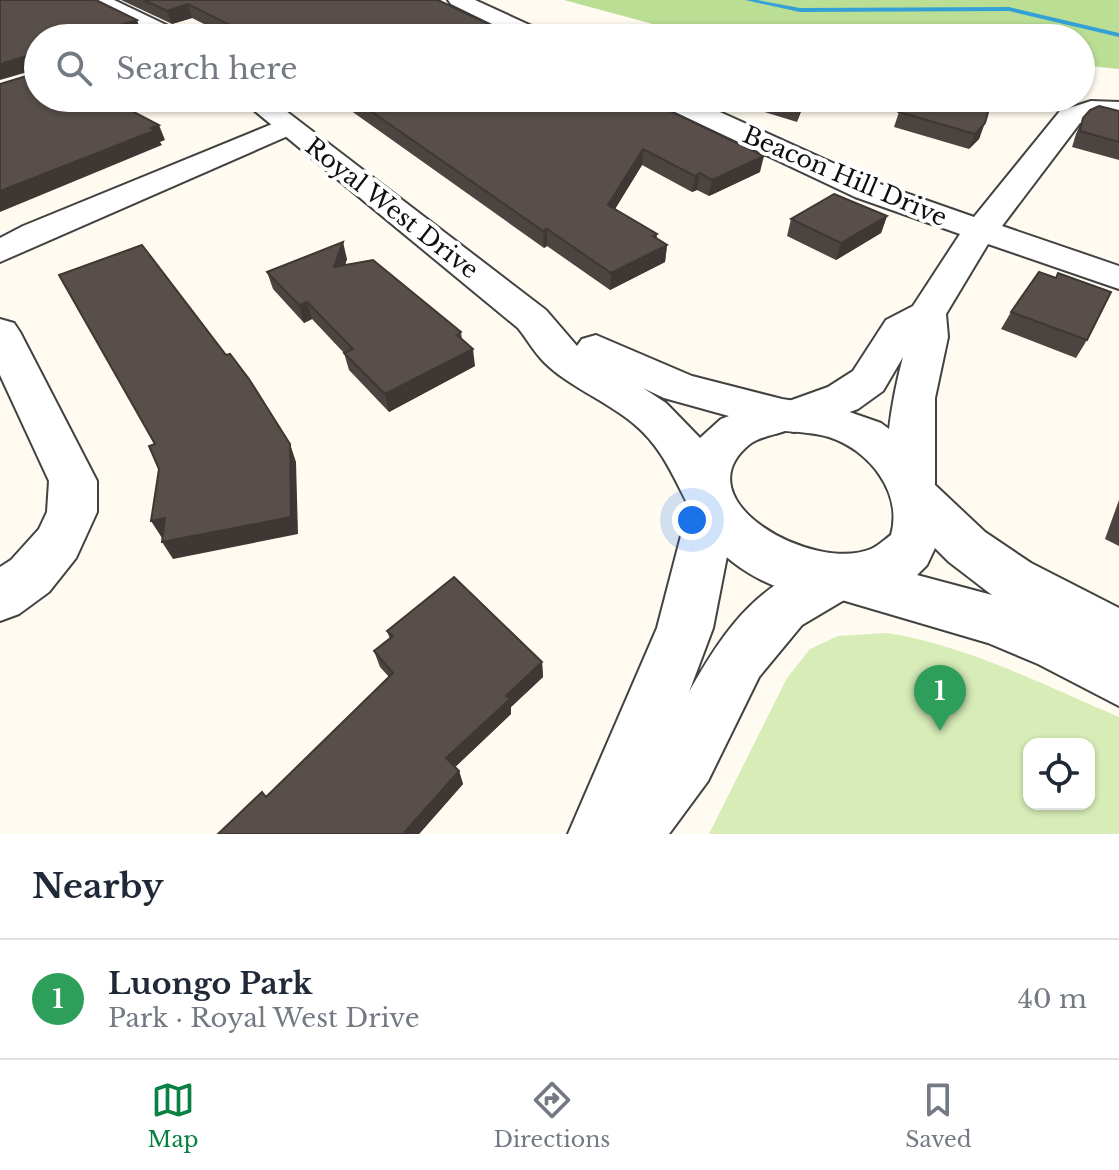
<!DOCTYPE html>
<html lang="en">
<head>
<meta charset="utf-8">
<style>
	:root { --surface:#fff; --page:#f6f6f7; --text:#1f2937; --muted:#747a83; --line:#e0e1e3; --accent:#0b8043 }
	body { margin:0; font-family:"Libre Baskerville",serif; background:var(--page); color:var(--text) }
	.controls { position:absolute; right:24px; bottom:24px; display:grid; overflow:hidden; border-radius:16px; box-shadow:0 2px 6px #0004 }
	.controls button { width:72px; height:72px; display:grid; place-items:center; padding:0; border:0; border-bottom:2px solid var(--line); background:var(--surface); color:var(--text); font:40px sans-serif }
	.you { position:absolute; left:692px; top:520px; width:28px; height:28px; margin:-20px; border:6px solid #fff; border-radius:50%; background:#1a73e8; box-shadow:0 0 0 12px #1a73e833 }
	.badge { display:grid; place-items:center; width:52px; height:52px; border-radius:50%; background:var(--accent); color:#fff; font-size:26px; font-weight:700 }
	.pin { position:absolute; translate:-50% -66px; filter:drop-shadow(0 2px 4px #0008) }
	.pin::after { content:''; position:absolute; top:42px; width:28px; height:24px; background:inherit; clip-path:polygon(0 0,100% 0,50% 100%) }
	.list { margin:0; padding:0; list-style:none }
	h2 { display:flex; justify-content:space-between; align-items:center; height:104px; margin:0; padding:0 32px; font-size:34px }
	h2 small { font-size:26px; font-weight:400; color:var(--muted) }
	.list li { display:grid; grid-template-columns:52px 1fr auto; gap:24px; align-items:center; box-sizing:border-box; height:120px; padding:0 32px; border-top:2px solid var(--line) }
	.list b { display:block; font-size:30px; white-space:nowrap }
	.list p { margin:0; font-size:26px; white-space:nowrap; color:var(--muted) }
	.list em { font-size:26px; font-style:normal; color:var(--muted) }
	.icon { flex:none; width:44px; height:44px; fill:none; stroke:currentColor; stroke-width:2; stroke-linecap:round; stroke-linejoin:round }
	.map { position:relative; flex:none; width:1119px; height:834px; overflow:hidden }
	.search { position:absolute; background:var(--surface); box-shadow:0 2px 6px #0004; left:24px; right:24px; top:24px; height:88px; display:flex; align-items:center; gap:20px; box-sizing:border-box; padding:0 28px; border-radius:44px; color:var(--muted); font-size:30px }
	.sheet { height:224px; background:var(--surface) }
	nav { display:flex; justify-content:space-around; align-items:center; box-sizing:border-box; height:112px; border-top:2px solid var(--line); background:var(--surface); font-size:22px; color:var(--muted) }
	nav a { display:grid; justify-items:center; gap:4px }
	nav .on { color:var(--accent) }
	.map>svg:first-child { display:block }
</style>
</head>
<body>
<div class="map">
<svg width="1119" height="834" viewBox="0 0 1119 834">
	<rect width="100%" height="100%" fill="#fffbf0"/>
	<path fill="#d7ecb7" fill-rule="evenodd" d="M887 633C969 646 1043 685 1119 717V834H709L787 678 810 649 838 636ZM1029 744H1089V804H1029Z"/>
	<path fill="#bbde95" d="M564 0H1119V69L1081 65V38H837L660 26Z"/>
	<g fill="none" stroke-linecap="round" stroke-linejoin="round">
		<path fill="#34a1d6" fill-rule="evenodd" d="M745 0H757L800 8 1009 7 1119 33V37L1009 11 800 12Z"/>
		<defs>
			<g id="minor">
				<path d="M448 0H475L547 33 550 38H521L451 4Z"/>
				<path d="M654 98H689L877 183 974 217 1060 111 1091 101 1119 102V118L1094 117 1080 123 1002 226 1119 266V289L988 244 946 314 948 337 935 398V484L928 497 911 503 894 497C878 467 894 391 903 357L883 391 858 409 794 432 778 427 772 416 778 405 828 387 853 371 886 320 913 306 960 234 855 197 658 104Z"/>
				<path d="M287 118 297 120 301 126 297 132 0 262V238L23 226Z"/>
				<path d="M0 319 14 323 20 332 97 481V512L76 558 49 592 19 614 0 621V567L11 560 39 529 47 512 49 481 0 375Z"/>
				<path d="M713 485 730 491 737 505 713 628 689 692C728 623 759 582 837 554L856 561 863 577 856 593 802 625 759 677 708 781 669 834H568L657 628 689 505 696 491Z"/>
			</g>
			<g id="tertiary">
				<path d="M87 0H114L183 33 186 38H157L90 4Z"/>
				<path d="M239 98H269L546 310 577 346 582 339 596 335 692 376 782 399 835 407 881 423 901 438 918 456 934 484 985 532 1031 563 1119 608V706L1038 664 988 643 835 598C785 599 726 569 700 526 678 491 668 452 634 424 607 401 569 387 544 362 534 352 527 339 518 328ZM643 388 664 398 729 416 721 419 700 438 666 403ZM785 431C799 432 815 433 829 437 869 450 903 492 891 535 884 540 878 546 871 549 813 573 680 500 750 444 759 437 774 435 785 431ZM935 548 949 562 992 595 917 575 927 565Z"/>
			</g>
		</defs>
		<use href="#minor" stroke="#424242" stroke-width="4"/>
		<use href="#tertiary" stroke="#424242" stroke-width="4"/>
		<use href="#minor" fill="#fff" fill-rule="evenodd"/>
		<use href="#tertiary" fill="#fff" fill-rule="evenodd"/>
	</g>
	<g fill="#4c4440">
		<path d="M121 0H438L518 38H232L192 18 172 24Z"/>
		<path d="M333 98H643L760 172 709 196 697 190 692 192 642 165 615 209 657 234 656 238 667 245 665 262 610 290 547 246 544 248Z"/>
		<path d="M718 98H806L797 122Z"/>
		<path d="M992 98 979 139 969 149 894 127 899 112Z"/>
		<path d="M1119 111V160L1072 147 1076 134 1083 118Z"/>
		<path d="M887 216 881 233 836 260 787 236 791 219Z"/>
		<path d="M347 259 345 265 461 332 462 339 475 366 389 412 349 370 344 353 312 319 304 323 273 289 267 272Z"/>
		<path d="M1056 278 1087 340 1076 358 1001 329 1011 312Z"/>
		<path d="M1119 500V546L1105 539Z"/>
		<path d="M387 631 542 662 543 677 511 707V714L455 767 459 771 463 784 419 834H218L266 797 389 677 380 667 374 651 390 639Z"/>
	</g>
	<g fill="#3e3734">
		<path d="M188 4 192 18 172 24 167 11Z"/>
		<path d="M137 20 142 34 128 38H78Z"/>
		<path d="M33 54 38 69 0 80V64Z"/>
		<path d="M99 98H127L103 107Z"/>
		<path d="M804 98H806L797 122 801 107Z"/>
		<path d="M985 123 979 139 969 149 975 134Z"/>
		<path d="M159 125 165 140 160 142 162 145 0 212V191Z"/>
		<path d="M643 149 642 165 607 222 608 205Z"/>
		<path d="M764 156 760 172 709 196 712 180Z"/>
		<path d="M700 173 697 190 692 192 695 176Z"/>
		<path d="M887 216 881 233 836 260 841 243Z"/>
		<path d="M547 229V246L544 248 543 231Z"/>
		<path d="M657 234 655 251 667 245 665 262 610 290 611 273Z"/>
		<path d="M343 242 347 259 338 284 334 267Z"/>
		<path d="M307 302 312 319 304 323 299 305Z"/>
		<path d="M473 349 475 366 389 412 385 394Z"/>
		<path d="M290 444 296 462 298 534 173 559 162 542Z"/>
		<path d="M165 518 162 538 151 521Z"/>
		<path d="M542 662 543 677 511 707V714L450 772 446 758 506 696Z"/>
		<path d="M459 771 463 784 419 834H403Z"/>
	</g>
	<g fill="#584f4a" stroke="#3e3734" stroke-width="2">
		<path d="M0 0H96L137 20 79 38H38V98H107L159 125 151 128 156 130 0 191V84L33 74V54L0 64Z"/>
		<path d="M144 0H438L518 38H256L188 4 167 11Z"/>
		<path d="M352 98H643L764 156 712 180 700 173 695 176 643 149 608 205 657 234 653 236 667 245 611 273 547 229 543 231Z"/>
		<path d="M770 98H804L801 107Z"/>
		<path d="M915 98H992L985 123 975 134 899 112Z"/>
		<path d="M1099 106 1119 111V142L1080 131 1083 118 1090 110Z"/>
		<path d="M834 194 887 216 841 243 791 219Z"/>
		<path d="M343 242 334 267 373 260 461 332 457 335 473 349 385 394 344 353 353 349 307 302 299 305 267 272Z"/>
		<path d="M142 245 226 355 230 354 249 379 290 444 291 517 162 542 165 518 151 521 159 469 149 446 155 444 59 275Z"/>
		<path d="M1039 272 1056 278 1058 273 1111 292 1087 340 1011 312Z"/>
		<path d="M454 577 542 662 506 696 510 699 446 758 459 771 403 834H218L262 792 266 797 393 673 374 651 393 636 387 631Z"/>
	</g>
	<g text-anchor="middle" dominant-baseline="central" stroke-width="8" stroke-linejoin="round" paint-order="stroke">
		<g font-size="24" fill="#0f0f0f" stroke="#fff">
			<text transform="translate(845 176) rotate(23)">Beacon Hill Drive</text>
			<text transform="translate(392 208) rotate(38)">Royal West Drive</text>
		</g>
	</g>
</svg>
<div class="controls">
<button><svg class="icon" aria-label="locate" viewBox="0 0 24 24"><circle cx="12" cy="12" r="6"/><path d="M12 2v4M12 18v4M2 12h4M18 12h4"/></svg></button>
</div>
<div class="you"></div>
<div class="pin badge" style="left:940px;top:731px;background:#2e9e5b">1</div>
<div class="search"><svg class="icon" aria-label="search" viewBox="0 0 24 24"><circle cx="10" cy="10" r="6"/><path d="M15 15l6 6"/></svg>Search here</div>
</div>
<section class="sheet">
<h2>Nearby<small></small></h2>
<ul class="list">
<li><span class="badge" style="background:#2e9e5b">1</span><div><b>Luongo Park</b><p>Park · Royal West Drive</p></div><em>40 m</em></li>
</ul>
</section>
<nav>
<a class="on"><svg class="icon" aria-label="map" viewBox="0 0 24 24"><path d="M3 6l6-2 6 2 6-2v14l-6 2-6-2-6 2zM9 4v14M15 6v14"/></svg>Map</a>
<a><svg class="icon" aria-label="directions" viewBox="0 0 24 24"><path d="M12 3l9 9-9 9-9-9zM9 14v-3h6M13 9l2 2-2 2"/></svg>Directions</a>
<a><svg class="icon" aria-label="saved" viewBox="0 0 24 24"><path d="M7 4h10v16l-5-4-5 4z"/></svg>Saved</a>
</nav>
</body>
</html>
